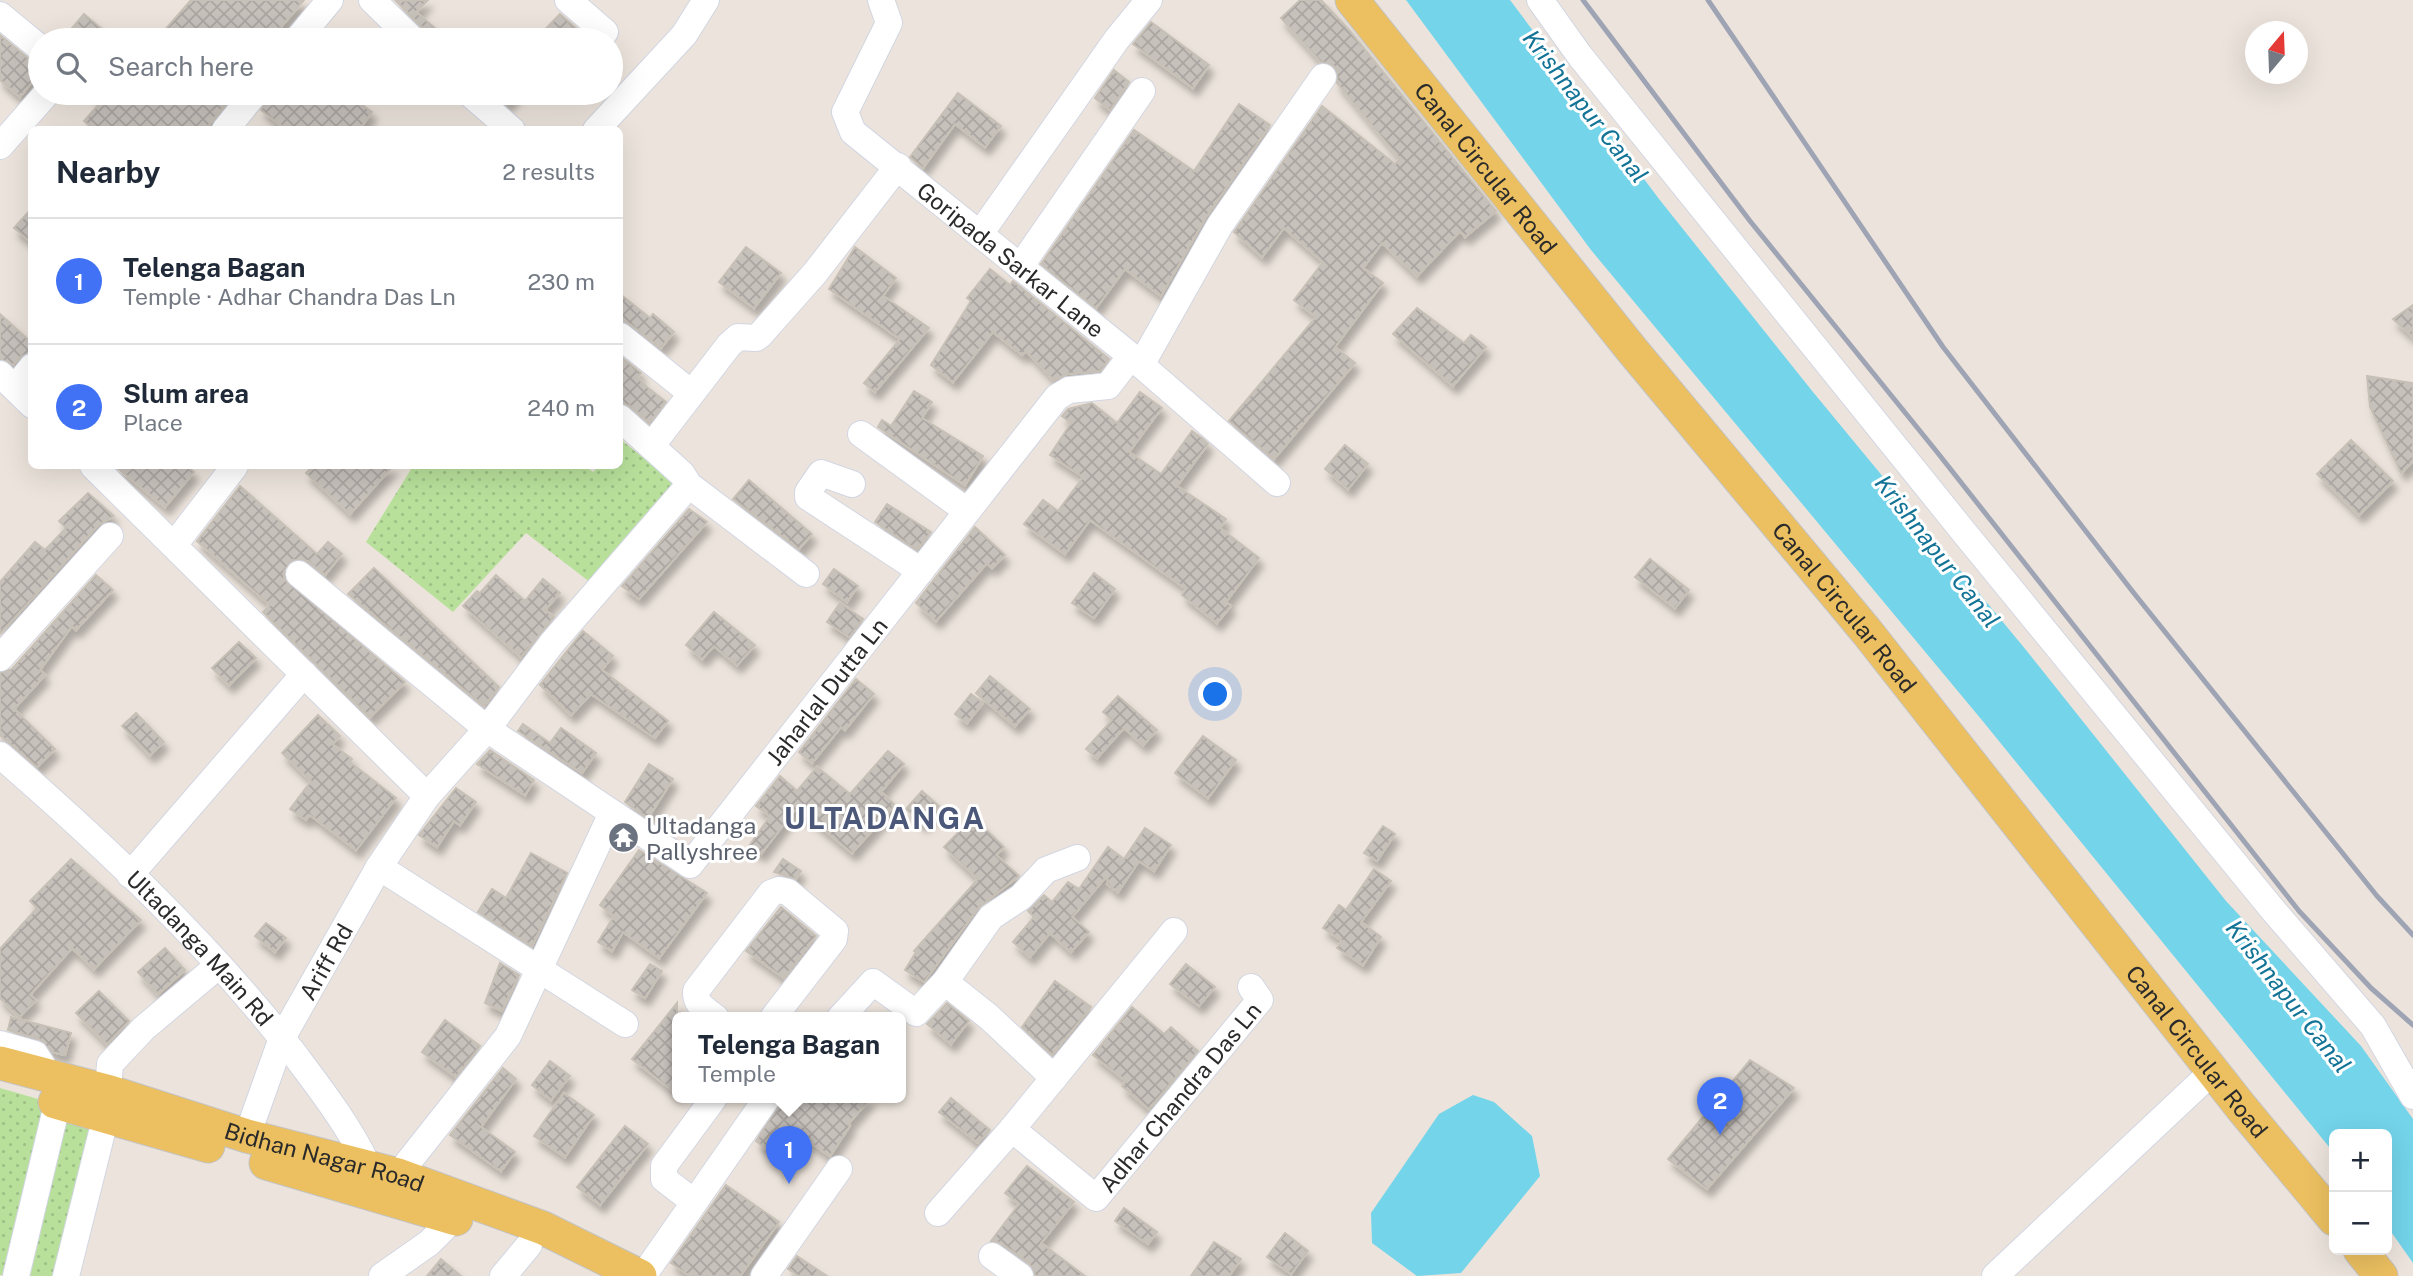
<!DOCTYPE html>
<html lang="en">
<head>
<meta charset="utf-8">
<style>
	:root { --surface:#fff; --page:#f2f2f3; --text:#1f2937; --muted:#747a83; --line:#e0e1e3; --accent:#4171f4 }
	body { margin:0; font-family:"Public Sans",sans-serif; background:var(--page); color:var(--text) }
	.controls { position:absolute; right:21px; bottom:21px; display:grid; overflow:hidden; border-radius:10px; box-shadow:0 7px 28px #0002 }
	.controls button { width:63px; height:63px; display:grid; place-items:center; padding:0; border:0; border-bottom:2px solid var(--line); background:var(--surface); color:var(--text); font:35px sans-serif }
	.compass { position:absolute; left:2245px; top:21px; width:63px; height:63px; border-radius:50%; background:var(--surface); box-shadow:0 7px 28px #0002; rotate:19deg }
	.you { position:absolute; left:1216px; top:695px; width:24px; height:24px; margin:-18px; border:5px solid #fff; border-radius:50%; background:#1a73e8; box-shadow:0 0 0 10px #1a73e833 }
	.badge { display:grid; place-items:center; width:46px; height:46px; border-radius:50%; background:var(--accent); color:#fff; font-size:23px; font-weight:700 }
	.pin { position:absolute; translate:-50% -58px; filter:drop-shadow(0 2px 4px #0008) }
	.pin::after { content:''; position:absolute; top:37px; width:24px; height:21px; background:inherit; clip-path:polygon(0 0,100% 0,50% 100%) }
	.popup { position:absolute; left:672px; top:1012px; width:234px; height:91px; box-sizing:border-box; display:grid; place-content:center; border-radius:10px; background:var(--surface); filter:drop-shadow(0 2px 5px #0005); font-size:23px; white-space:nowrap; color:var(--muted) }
	.popup b { font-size:26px; color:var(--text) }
	.popup::after { content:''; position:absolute; left:50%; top:100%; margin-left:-14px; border:14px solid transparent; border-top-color:var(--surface) }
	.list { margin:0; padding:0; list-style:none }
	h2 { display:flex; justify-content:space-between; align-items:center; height:91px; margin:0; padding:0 28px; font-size:30px }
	h2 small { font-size:23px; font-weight:400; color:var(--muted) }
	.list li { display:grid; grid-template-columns:46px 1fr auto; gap:21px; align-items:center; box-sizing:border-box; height:126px; padding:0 28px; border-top:2px solid var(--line) }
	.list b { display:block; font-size:26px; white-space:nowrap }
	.list p { margin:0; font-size:23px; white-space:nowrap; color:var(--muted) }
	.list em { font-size:23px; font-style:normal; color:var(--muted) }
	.icon { flex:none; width:38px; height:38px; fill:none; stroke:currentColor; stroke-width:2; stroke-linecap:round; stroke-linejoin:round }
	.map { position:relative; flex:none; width:2413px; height:1276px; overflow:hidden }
	.search { position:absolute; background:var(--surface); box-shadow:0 7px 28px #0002; left:28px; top:28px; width:595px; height:77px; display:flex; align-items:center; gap:18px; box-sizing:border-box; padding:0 24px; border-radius:38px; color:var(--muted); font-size:26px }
	.panel { position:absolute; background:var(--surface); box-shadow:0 7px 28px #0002; left:28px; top:126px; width:595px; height:343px; border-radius:10px }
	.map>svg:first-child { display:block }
</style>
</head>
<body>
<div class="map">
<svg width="2413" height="1276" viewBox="0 0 2413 1276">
	<defs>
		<pattern id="park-dots" width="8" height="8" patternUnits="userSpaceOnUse" patternTransform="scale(1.75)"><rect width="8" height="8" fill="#b8e09b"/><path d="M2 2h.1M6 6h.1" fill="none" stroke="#9ec086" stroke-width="1.8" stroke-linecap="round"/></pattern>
		<pattern id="building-cross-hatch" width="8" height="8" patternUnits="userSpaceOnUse" patternTransform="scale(1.75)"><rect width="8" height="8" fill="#c7c1bc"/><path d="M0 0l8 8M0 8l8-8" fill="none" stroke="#aba6a2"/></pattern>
		<filter id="shadow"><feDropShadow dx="4.5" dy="8" stdDeviation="3.5" flood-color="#0004"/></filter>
	</defs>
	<rect width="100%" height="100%" fill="#ece4dc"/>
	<g fill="url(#park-dots)">
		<path d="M620 439 678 486 595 586 526 533 453 612 366 542 413 466H585L593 472 599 466H620Z"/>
		<path d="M0 1088 52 1103 7 1276 0 1275Z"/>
		<path d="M65 1106 101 1114 63 1276H26Z"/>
	</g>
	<g fill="#73d4ea">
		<path d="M1406 0H1510L1659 199 1813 392 2026 650 2226 901 2361 1046 2413 1119V1263L2387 1226V1134H2334V1153L1981 719 1591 250Z"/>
		<path d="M1473 1095 1494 1102 1532 1136 1540 1176 1461 1273 1417 1276 1372 1243 1371 1213 1439 1114Z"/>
	</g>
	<g fill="url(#building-cross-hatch)" stroke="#c7c0b6" stroke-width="2" filter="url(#shadow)">
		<path d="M191 0H304L270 40H156Z"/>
		<path d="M428 0 416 12 449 40H428L424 29 396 1Z"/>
		<path d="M1300 0H1321L1349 30 1496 211 1465 237 1460 231 1417 276 1382 243 1363 268 1383 283 1335 347 1355 363 1274 459 1229 421 1316 317 1294 300 1323 262 1284 228 1262 257 1234 232 1322 106 1395 164 1400 159 1337 83V71L1333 65 1321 62 1281 18Z"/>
		<path d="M84 14 115 40H62Z"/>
		<path d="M560 14 585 36 590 40H535Z"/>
		<path d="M1151 22 1209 65 1193 88 1133 44Z"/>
		<path d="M0 35 30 60 40 63V72L20 97 0 80Z"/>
		<path d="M1114 70 1129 82 1110 110 1095 98Z"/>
		<path d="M90 93H235L205 130H94L84 121 101 102Z"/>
		<path d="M270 93H346L372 112 359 130H287L261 110Z"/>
		<path d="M493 93H517L506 104Z"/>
		<path d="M958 93 1001 126 985 147 955 124 923 168 910 157Z"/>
		<path d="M1239 104 1270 125 1206 217 1161 296 1125 269 1096 308 1041 264 1134 130 1194 171Z"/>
		<path d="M32 208V243L14 228Z"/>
		<path d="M746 247 781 273 754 308 719 282Z"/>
		<path d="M855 247 896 278 883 296 929 328 875 392 864 383 900 339 829 289Z"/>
		<path d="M990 269 1010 285 1013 281 1109 359 1100 371 1067 374 1054 380 1026 351 1022 355 993 332 953 382 931 365 971 301 967 298Z"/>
		<path d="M620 294 650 318 653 314 674 332 661 348 630 324 620 321Z"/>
		<path d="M2413 305V337L2393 319Z"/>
		<path d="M1417 308 1464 343 1471 335 1486 347 1453 386 1393 334Z"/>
		<path d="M0 314 32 343V352L20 357 13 365 0 359Z"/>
		<path d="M620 356 641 373 637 377 647 387 666 402 649 423 630 406 620 403Z"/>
		<path d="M2367 376 2413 383V461L2401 473 2370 407Z"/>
		<path d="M914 391 932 402 922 418 983 456 965 485 878 427 882 420 891 426Z"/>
		<path d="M1140 392 1162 408 1129 452 1161 474 1192 431 1203 439 1208 444 1177 486 1226 519 1220 528 1259 558 1226 602 1231 606 1217 623 1182 595 1186 589 1090 520 1065 554 1024 524 1043 500 1058 511 1083 477 1050 455 1071 423 1062 416 1068 409 1092 403 1117 423Z"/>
		<path d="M2351 440 2393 481 2359 515 2317 474Z"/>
		<path d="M1345 445 1368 464 1348 489 1325 469Z"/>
		<path d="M115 466H186L194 472 165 507Z"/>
		<path d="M313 466H393L350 514 306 473Z"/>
		<path d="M749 480 812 534 799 549 733 499Z"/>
		<path d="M240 486 317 554 328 542 342 554 325 575 308 561 293 560 284 571V579L405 682 370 717 263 612 270 605 197 541Z"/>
		<path d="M88 493 114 516 98 525 0 634V582L35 542 45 550 66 528 59 521Z"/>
		<path d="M887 504 931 532 917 550 875 522Z"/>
		<path d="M689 509 707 522 639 599 622 586Z"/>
		<path d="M975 527 1005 555 992 568 987 563 936 621 916 603Z"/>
		<path d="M1650 559 1689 590 1675 608 1635 577Z"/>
		<path d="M374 568 499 687 484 706 348 594Z"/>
		<path d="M834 569 858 586 847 602 823 584Z"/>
		<path d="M1094 573 1115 589 1094 618 1072 603Z"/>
		<path d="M96 575 113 590 76 630 72 626 40 670 45 675 14 709 55 749 37 767 0 735V673L12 669Z"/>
		<path d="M496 575 525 601 543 579 560 593 545 610 554 617 521 657 463 606 477 591 480 593Z"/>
		<path d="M840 603 863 619 849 637 827 622Z"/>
		<path d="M714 612 755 645 737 665 714 646 702 659 686 645Z"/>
		<path d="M583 631 613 656 602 670 668 721 655 738 591 694 571 715 540 685Z"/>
		<path d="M239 642 256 658 229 685 212 668Z"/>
		<path d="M990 676 1030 709 1015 726 976 693Z"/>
		<path d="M856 679 874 694 845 730 841 727 812 763 799 752Z"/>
		<path d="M971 694 983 703 967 723 955 714Z"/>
		<path d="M1118 696 1157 730 1143 745 1124 728 1097 758 1086 749 1112 720 1103 712Z"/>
		<path d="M136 713 164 742 150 755 122 726Z"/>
		<path d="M318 715 340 736 332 744 352 759 350 762 396 798 356 850 310 815 306 820 290 809 311 781 282 753Z"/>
		<path d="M523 724 550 743 561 728 596 753 582 773 518 731Z"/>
		<path d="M1203 736 1236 760 1208 798 1175 773Z"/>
		<path d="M490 750 534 780 525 795 477 764Z"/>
		<path d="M888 751 904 764 881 792 895 805 852 853 805 814 804 817 795 810 761 854 749 846 770 816 756 806 780 776 797 791 817 767 850 794Z"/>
		<path d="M649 764 673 779 648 818 625 802Z"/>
		<path d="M456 788 476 802 460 825 454 821 437 847 419 835Z"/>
		<path d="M922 791 939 806 923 824 906 809Z"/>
		<path d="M973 817 1004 847 996 855 1019 876 978 908 924 982 905 970 916 952 914 951 978 879 944 847Z"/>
		<path d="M1383 826 1395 834 1377 861 1364 853Z"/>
		<path d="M1145 828 1171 845 1154 871 1139 861 1118 892 1107 884 1109 881 1105 878 1072 917 1089 932 1071 952 1050 933 1030 957 1013 942 1034 917 1028 911 1044 895 1052 902 1068 882 1079 889 1108 847 1124 859Z"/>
		<path d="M639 850 707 893 659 958 623 932 612 951 598 942 614 916 600 905Z"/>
		<path d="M531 853 567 873 532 946 478 912 492 889 506 898Z"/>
		<path d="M71 859 141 920 94 969 72 948 30 995 36 1000 19 1017 0 998V949L37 908 30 901Z"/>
		<path d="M783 859 801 871 796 879 774 872Z"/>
		<path d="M1374 869 1391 881 1361 922 1381 937 1363 965 1337 948 1342 941 1323 928 1339 905 1346 910Z"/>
		<path d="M781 907 816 936 784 978 746 951Z"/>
		<path d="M266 923 286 938 275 952 255 936Z"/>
		<path d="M165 948 185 970 158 994 138 972Z"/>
		<path d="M500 963 519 975 502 1011 485 1003Z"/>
		<path d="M650 964 662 971 645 998 632 990Z"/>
		<path d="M1186 964 1215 987 1199 1006 1170 984Z"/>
		<path d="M1055 981 1091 1007 1052 1055 1022 1027Z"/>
		<path d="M99 991 129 1021 107 1044 76 1013Z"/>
		<path d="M677 1003V1094L632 1059Z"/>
		<path d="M947 1003 969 1021 951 1044 927 1024Z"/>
		<path d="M1132 1007 1164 1034 1171 1027 1198 1051 1149 1109 1122 1086 1126 1081 1093 1055Z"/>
		<path d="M11 1017 71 1033 65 1055 52 1052 39 1039 8 1030Z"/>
		<path d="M445 1020 480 1046 456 1077 422 1052Z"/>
		<path d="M1750 1060 1794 1088 1707 1189 1668 1159Z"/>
		<path d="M550 1061 570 1076 551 1100 532 1085Z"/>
		<path d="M503 1068 516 1079 481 1127 515 1152 501 1171 450 1135Z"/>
		<path d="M564 1093 594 1115 565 1157 534 1136Z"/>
		<path d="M783 1098H871L848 1124 850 1126 830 1156 796 1133 791 1140 778 1131 765 1148 756 1141Z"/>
		<path d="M951 1098 990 1130 978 1143 939 1112Z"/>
		<path d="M625 1126 648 1144 600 1205 577 1187Z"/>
		<path d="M1027 1166 1074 1202 1041 1243 1085 1276H1036L1029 1263 1001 1243 991 1241 1019 1204 1005 1193Z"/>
		<path d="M726 1185 779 1222 740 1276H690L671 1263Z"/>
		<path d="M1124 1208 1157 1232 1148 1244 1115 1221Z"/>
		<path d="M1285 1233 1308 1251 1291 1274 1267 1257Z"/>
		<path d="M1214 1242 1241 1259 1229 1276H1191Z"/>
		<path d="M797 1256 827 1276H799L788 1269Z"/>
		<path d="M441 1259 461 1276H427Z"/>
	</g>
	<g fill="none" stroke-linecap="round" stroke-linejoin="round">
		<defs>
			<g id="minor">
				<path d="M372 0 413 40"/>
				<path d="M568 0 605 32"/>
				<path id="s1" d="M881 0 889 23 845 112 853 132 1131 356 1277 483"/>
				<path d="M1540 0 1580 56 1967 536 2273 910 2373 1026 2413 1096"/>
				<path d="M0 15 40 48"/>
				<path d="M297 40 330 0"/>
				<path d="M469 93 512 130"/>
				<path d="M225 130 255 93"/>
				<path d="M596 130 684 35 706 0"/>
				<path d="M0 146 47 93"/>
				<path d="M980 234 1117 39 1149 0"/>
				<path d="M1020 267 1142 91"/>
				<path d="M620 336 691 393"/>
				<path d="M1141 365 1220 225 1323 77"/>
				<path d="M0 374 32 405"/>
				<path d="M15 388 32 367"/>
				<path d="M620 418 682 474 689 485 806 574"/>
				<path d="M861 434 967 511"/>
				<path d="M652 445 729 345 738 337 756 338 760 335 815 273 898 166"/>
				<path d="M93 466 427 796"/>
				<path d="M852 484 821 473 808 492V497L921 571"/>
				<path d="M174 545 235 466"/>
				<path id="s2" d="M299 574 487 729 690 865 1057 397 1069 390 1108 386 1131 356"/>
				<path d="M0 658 110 536"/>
				<path id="s3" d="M0 755C106 847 209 944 295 1055 322 1091 349 1126 368 1166"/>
				<path d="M379 867 625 1024"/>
				<path d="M130 875 304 674"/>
				<path d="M945 982 989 1017 1054 1078"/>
				<path d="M716 1018C706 1010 695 1005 696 991L771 893 779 890 788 892 835 931 834 939 773 1018"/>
				<path d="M840 1018 873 982 916 1013 945 982 991 917 1021 897 1046 870 1077 858"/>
				<path d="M0 1044 35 1054 50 1077"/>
				<path d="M1012 1129 1174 931"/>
				<path id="s4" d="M247 1136 282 1038 379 867 427 796 487 729 552 643 689 485"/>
				<path d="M398 1175 508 1036 612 813"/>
				<path d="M694 1202 664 1179V1166L714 1098"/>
				<path id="s5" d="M938 1213 1012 1129 1096 1198 1260 1000 1251 987"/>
				<path d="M992 1256 1020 1276"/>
				<path d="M16 1276 62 1084"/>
				<path d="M66 1276 106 1116 110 1064 144 1028 219 965"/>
				<path d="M382 1276 429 1243 454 1218"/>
				<path d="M503 1276 529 1245"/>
				<path d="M643 1276 767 1098"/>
				<path d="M764 1276 839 1169"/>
				<path d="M1995 1276 2213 1071"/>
			</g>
			<g id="major">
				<path id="s6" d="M1352 0 1632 350 1867 632 2241 1107 2334 1219"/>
				<path id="s7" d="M0 1063 110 1092 247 1136 398 1175 543 1228 640 1276"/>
				<path d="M55 1102 208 1146"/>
				<path d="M266 1163 456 1219"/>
				<path d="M2360 1250 2381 1276"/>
			</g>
		</defs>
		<use href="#minor" stroke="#d2d6e2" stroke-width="28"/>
		<use href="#major" stroke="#c3c3c3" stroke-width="35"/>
		<use href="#minor" stroke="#fff" stroke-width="26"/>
		<use href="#major" stroke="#ecc061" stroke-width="33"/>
		<g stroke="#9fa4b4" stroke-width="5">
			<path d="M1583 0 1750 221 1937 452 2299 911 2371 988 2413 1025"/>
			<path d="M1708 0 1943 347 2133 592 2377 896 2413 935"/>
		</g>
	</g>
	<defs>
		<symbol id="temple-disc" viewBox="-11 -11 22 22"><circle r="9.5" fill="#6b7280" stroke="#fff"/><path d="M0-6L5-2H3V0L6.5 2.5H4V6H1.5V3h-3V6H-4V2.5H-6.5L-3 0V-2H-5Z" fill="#fff"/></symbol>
	</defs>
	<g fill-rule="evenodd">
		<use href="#temple-disc" x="606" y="820" width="35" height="35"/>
	</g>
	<g text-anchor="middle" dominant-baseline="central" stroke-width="6" stroke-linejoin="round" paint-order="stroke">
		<g font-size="23" fill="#2a2a2a" stroke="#fff">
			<text stroke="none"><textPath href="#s6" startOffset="215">Canal Circular Road</textPath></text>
			<text stroke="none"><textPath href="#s1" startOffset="348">Goripada Sarkar Lane</textPath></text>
			<text stroke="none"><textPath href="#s6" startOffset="782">Canal Circular Road</textPath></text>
			<text stroke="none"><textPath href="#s2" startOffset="709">Jaharlal Dutta Ln</textPath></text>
			<text stroke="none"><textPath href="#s3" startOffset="278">Ultadanga Main Rd</textPath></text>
			<text stroke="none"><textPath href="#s4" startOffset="192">Ariff Rd</textPath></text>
			<text stroke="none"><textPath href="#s6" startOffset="1349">Canal Circular Road</textPath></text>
			<text stroke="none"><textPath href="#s5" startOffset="352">Adhar Chandra Das Ln</textPath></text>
			<text stroke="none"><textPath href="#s7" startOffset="338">Bidhan Nagar Road</textPath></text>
		</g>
		<g font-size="23" fill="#5b616d" stroke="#fff" text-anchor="start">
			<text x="646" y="825">Ultadanga<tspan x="646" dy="26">Pallyshree</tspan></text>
		</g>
		<g font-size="24" font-style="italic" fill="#127396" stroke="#fff">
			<text transform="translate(1586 106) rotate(52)">Krishnapur Canal</text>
			<text transform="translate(1938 551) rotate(52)">Krishnapur Canal</text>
			<text transform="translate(2289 996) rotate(52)">Krishnapur Canal</text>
		</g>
		<g font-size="30" font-weight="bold" letter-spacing="2" fill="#4c5879" stroke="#fff">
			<text x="885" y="818">ULTADANGA</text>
		</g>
	</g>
</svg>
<div class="controls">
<button>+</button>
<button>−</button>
</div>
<svg class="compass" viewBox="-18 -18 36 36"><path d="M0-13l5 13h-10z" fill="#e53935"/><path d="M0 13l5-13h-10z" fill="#747a83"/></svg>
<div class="you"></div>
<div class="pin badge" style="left:789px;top:1184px">1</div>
<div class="popup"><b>Telenga Bagan</b>Temple</div>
<div class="pin badge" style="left:1720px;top:1135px">2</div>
<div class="search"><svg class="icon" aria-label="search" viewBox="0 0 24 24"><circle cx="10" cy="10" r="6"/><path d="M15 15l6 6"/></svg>Search here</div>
<section class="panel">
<h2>Nearby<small>2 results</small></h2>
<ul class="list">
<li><span class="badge">1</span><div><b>Telenga Bagan</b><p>Temple · Adhar Chandra Das Ln</p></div><em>230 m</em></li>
<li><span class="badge">2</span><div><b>Slum area</b><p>Place</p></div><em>240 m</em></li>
</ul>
</section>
</div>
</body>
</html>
